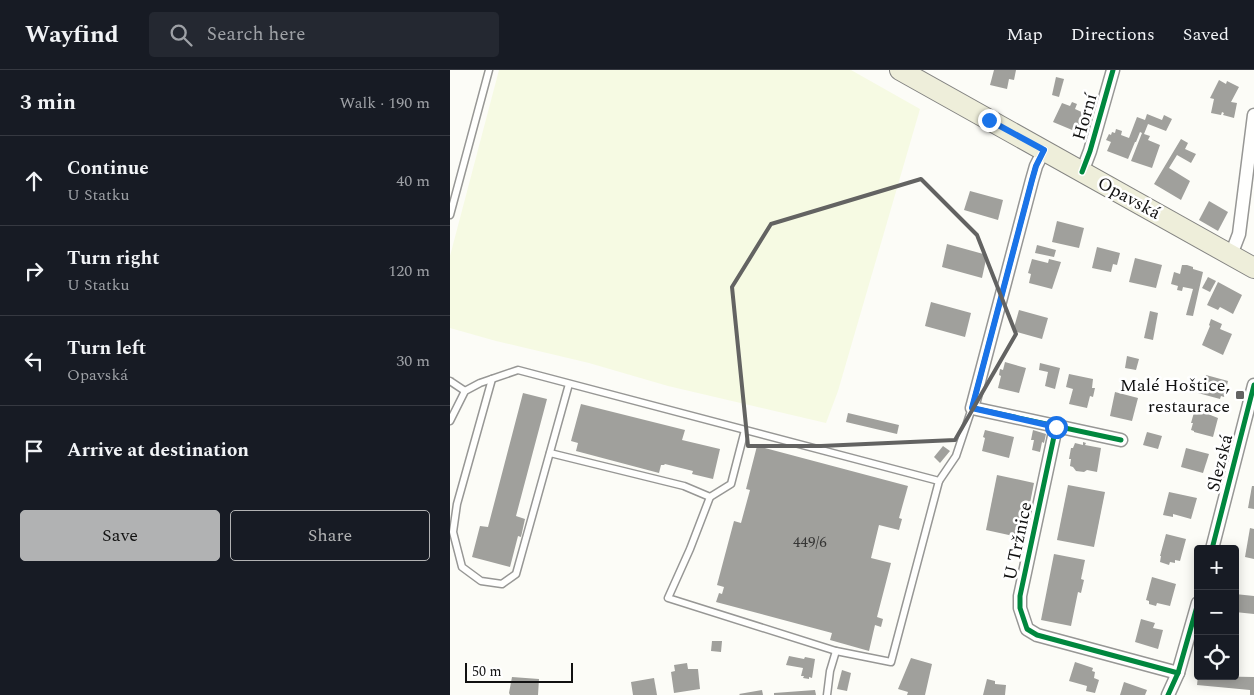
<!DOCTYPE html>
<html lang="en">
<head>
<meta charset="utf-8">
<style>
	:root { --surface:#171b24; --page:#242831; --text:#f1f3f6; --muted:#9ea1a6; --line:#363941; --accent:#b1b2b3 }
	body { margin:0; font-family:Spectral,serif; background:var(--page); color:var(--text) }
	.controls { position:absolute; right:15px; bottom:15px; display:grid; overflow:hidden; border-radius:5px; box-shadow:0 2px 12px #0003 }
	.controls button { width:45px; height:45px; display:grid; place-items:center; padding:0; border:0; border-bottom:1px solid var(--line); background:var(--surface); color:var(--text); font:25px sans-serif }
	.scale { position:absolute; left:15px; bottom:12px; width:108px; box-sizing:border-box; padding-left:5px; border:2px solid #111; border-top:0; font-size:14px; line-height:18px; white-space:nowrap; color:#111; -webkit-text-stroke:4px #fff; paint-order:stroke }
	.stop { position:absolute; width:15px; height:15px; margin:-11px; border:4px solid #1a73e8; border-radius:50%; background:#fff }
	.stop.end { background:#1a73e8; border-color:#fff; box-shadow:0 1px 5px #0008 }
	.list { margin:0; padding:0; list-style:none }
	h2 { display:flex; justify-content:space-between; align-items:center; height:65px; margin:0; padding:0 20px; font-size:21px }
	h2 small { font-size:16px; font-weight:400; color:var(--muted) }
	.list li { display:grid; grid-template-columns:32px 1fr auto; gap:15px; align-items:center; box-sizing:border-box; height:90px; padding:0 20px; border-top:1px solid var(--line) }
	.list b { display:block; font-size:19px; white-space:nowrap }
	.list p { margin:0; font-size:16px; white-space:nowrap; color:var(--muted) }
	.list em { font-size:16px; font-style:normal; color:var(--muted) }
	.actions { display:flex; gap:10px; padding:15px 20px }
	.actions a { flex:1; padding:11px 0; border:1px solid var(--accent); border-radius:5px; text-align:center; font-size:18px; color:var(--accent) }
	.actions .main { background:var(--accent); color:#111 }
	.icon { flex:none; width:28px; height:28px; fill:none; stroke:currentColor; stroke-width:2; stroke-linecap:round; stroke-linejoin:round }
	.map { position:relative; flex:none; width:804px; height:625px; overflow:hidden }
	header { display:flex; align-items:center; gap:30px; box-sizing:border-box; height:70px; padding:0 25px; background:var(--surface); border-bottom:1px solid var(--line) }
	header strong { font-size:24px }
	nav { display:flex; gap:28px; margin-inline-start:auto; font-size:18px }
	.search { width:350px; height:45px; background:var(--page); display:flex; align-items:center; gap:12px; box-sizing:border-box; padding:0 18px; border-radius:5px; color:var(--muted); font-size:19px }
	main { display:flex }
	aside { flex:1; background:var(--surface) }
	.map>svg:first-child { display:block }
</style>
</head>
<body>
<header>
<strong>Wayfind</strong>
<div class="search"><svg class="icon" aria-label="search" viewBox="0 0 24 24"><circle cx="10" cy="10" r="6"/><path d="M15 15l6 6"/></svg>Search here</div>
<nav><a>Map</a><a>Directions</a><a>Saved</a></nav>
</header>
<main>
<aside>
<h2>3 min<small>Walk · 190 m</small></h2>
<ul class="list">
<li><svg class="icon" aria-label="ahead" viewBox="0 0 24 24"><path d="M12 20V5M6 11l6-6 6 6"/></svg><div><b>Continue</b><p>U Statku</p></div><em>40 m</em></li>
<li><svg class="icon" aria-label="right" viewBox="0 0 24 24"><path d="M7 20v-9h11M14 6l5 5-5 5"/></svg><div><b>Turn right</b><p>U Statku</p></div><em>120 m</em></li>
<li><svg class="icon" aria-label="left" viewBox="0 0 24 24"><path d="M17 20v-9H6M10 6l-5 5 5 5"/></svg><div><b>Turn left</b><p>Opavská</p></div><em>30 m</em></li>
<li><svg class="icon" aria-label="arrive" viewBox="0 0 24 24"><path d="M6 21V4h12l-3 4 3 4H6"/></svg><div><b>Arrive at destination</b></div></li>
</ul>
<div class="actions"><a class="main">Save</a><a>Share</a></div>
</aside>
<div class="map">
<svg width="804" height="625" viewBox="0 0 804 625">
	<rect width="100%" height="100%" fill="#fcfcf7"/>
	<path fill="#f6fae3" d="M49 0H401L470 39 388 321 376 353 218 316 139 293 46 271 0 258V186Z"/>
	<g fill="#a0a09c">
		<path d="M544 0H566L564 10 559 9 557 19 540 15Z"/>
		<path d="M606 7 614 9 609 27 602 25Z"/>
		<path d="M769 10 776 14 777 11 789 17 781 32 787 33 784 48 773 45 774 43 772 42 771 45 761 43 764 29 760 28Z"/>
		<path d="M622 32 627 34 625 39 636 44 627 62 603 52 612 33 620 36Z"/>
		<path d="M697 44 712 50 714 45 722 49 716 61 698 54 694 64 700 66 698 70 710 75 702 98 681 91 692 63 690 62 686 72H685L678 89 657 81 661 72 656 70 659 64 661 65 662 62 665 63 666 59 672 61 671 65 679 68 687 47 695 50Z"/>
		<path d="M731 69 738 73 735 79 746 84 741 93 727 85 719 98 740 111 731 130 704 114Z"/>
		<path d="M520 121 553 130 548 150 514 140Z"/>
		<path d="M759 131 778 142 768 161 749 150Z"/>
		<path d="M607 151 634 158 629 178 602 172Z"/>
		<path d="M497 174 537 185 532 208 492 197Z"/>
		<path d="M587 175 606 180 604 187 585 183Z"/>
		<path d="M647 177 670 183 667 195 663 194 661 202 642 198Z"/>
		<path d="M685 188 712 195 706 218 679 212Z"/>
		<path d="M582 189 598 193 599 189 611 192 602 219 579 213 581 204 578 203Z"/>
		<path d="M732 195H737L743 197V199L753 202 743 246 736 245 743 219 733 217 732 221 727 220 728 216 721 214 724 202 730 204Z"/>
		<path d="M758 207 766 211 760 222 752 218Z"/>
		<path d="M768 212 792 225 783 244 770 237 768 240 757 235Z"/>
		<path d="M481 232 521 243 515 267 475 256Z"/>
		<path d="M569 240 598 248 592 269 563 261Z"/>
		<path d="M700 241 708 243 703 270 694 268Z"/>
		<path d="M761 249 772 254 770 259 782 264 773 285 752 275 760 256 759 255Z"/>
		<path d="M677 286 689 289 686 300 675 298Z"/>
		<path d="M555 292 576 298 569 323 548 318 551 306 549 305 550 299 553 300Z"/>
		<path d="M590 293 610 298 605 319 595 316 598 302 589 300Z"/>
		<path d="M619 304 643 309 642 318H645L643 327 640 326 637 338 619 334 623 319 616 317Z"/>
		<path d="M756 305 778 311 774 327 771 326 770 329 748 323 749 319 748 318 750 311 754 312Z"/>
		<path d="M665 322 688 328 682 351 660 346Z"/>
		<path d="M73 323 97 329 66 446 75 449 71 467 68 466 60 497 22 487 30 456 38 457Z"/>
		<path d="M131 334 235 360 232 370 270 379 263 409 242 404 243 401 215 394 214 395H211L209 403 126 381 128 373 121 371Z"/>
		<path d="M745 339 768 348 763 367 744 362V361L741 360 743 353H741Z"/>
		<path d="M398 343 449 355 447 364 396 352Z"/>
		<path d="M535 360 564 367 559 388 532 381 535 368 533 367Z"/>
		<path d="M583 360 596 364 594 373 592 372 590 382 582 380 584 370H581Z"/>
		<path d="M697 362 712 366 708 379 693 375Z"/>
		<path d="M633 372 636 373 635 375 651 378 647 402 637 400 634 402 626 401 623 397 620 396 621 389H619L621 378H623L625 373 633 375Z"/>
		<path d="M307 376 458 416 449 448 452 449 449 460 429 455 421 488 441 493 427 547 433 549 431 557 425 555 419 581 380 570 382 563 266 532 269 523 272 524 274 517 267 515 284 451 291 453 300 420 296 419Z"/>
		<path d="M493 376 500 381 490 393 484 387Z"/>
		<path d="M736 378 759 384 753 403 731 397Z"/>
		<path d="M547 405 584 413 573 468 536 460Z"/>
		<path d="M618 415 655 422 644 477 607 470Z"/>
		<path d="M802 416H804V439L798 438Z"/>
		<path d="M719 422 747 428 741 449 723 444V447L713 445Z"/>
		<path d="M800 458 804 459V489L795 487Z"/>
		<path d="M716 464 736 469 730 491 725 490V493L720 492 719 495 710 492 711 486H710Z"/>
		<path d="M604 484 635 490 631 509 634 510 631 523 628 522 621 556 591 550Z"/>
		<path d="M702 507 726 514 720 536 707 533 706 536 699 534V531L696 530Z"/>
		<path d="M785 524 804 526V544L785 542Z"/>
		<path d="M691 549 705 553 703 558 713 560 708 579 685 572Z"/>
		<path d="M262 571H272L271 582 261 581Z"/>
		<path d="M339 586 354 589 355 587 365 589 362 608 359 607V609L353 608 354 606H351L353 598 336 595Z"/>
		<path d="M461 588 482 594 475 625H457L458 622 448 619Z"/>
		<path d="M625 592 643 598 642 601 645 602 644 608 649 610 645 623 636 621 637 616 619 611Z"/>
		<path d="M237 593 238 599H248L250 619 224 623 221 602 225 601 224 595Z"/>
		<path d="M392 600 401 603 397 621 387 619Z"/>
		<path d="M748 606 804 607V625H800V620L747 615Z"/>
		<path d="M62 607 89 609 88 625H60L59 623Z"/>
		<path d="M204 608 207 625H183L181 612Z"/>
		<path d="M537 609 545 611V614L556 615 555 625H533Z"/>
		<path d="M674 612 697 620 695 625H670Z"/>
		<path d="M312 620 313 625H290L289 624Z"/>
		<path d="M365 620 366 625H324V623Z"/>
	</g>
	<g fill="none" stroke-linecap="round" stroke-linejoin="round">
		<defs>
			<g id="service">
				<path d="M0 145 39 0"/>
				<path d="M42 309 7 434 3 462 12 497 31 511 52 514 66 504 119 314"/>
				<path d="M0 311 15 321"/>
				<path d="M0 351 15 321 30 313 68 300 489 411 506 386 522 338"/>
				<path d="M295 360 281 414 260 427 240 479 218 528 386 581 441 592 489 411"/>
				<path d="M100 383 234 416 260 427"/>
				<path d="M377 625 380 601 386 581"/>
			</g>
			<g id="minor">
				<path d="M594 80 586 96 582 110 522 338 671 370"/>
				<path d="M632 102 640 81 663 0"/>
				<path d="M781 185 789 164 804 45"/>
				<path d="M606 357 570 526V538L577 559 587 565 728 603"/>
				<path d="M762 479 804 315"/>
				<path d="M718 625 728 603 748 533"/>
			</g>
			<path id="primary" d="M450 0 804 198"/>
		</defs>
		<use href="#service" stroke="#979795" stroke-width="9"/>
		<use href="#minor" stroke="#979795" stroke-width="15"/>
		<use href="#primary" stroke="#848482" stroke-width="22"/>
		<use href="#service" stroke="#fffffe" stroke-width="6"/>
		<use href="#minor" stroke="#fffffe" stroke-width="12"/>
		<use href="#primary" stroke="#eeeeda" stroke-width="20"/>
		<defs>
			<g id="cycleway">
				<path d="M594 80 586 96 582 110 522 338 671 370"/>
				<path d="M632 102 640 81 663 0"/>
				<path d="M606 357 570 526V538L577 559 587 565 728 603"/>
				<path d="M762 479 804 315"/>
				<path d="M718 625 728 603 748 533"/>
			</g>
		</defs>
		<use href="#cycleway" stroke="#fff" stroke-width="8"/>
		<use href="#cycleway" stroke="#00873e" stroke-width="5"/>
	</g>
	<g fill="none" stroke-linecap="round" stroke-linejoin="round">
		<path stroke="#1a73e8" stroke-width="6" d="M539 50 594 80 586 96 582 110 522 338 606 357"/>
	</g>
	<path fill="none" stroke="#636362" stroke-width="4" stroke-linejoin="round" d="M471 109 527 165 566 264 505 370 371 376H298L282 217 321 154Z"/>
	<rect fill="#636362" stroke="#fff" stroke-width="2" x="785" y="320" width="10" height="10" rx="2.5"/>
	<g text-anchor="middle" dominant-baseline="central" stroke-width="5" stroke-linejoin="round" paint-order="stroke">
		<g font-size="15" fill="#353534">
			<text x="360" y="472">449/6</text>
		</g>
		<g font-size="18" fill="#111" stroke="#fff">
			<text transform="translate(635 47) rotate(-74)">Horní</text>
			<text transform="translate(679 128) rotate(29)">Opavská</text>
			<text transform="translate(770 393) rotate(-76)">Slezská</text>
			<text transform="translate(568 471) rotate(-78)">U Tržnice</text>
		</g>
		<g font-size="18" fill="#111" stroke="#fff" text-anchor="end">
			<text x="780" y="315">Malé Hoštice,<tspan x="780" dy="21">restaurace</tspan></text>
		</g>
	</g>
</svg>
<div class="controls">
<button>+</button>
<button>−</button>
<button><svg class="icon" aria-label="locate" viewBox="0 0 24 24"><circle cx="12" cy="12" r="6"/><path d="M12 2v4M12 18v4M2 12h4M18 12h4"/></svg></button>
</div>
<div class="scale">50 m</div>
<div class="stop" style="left:606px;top:357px"></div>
<div class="stop end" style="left:539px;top:50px"></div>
</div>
</main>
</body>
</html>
